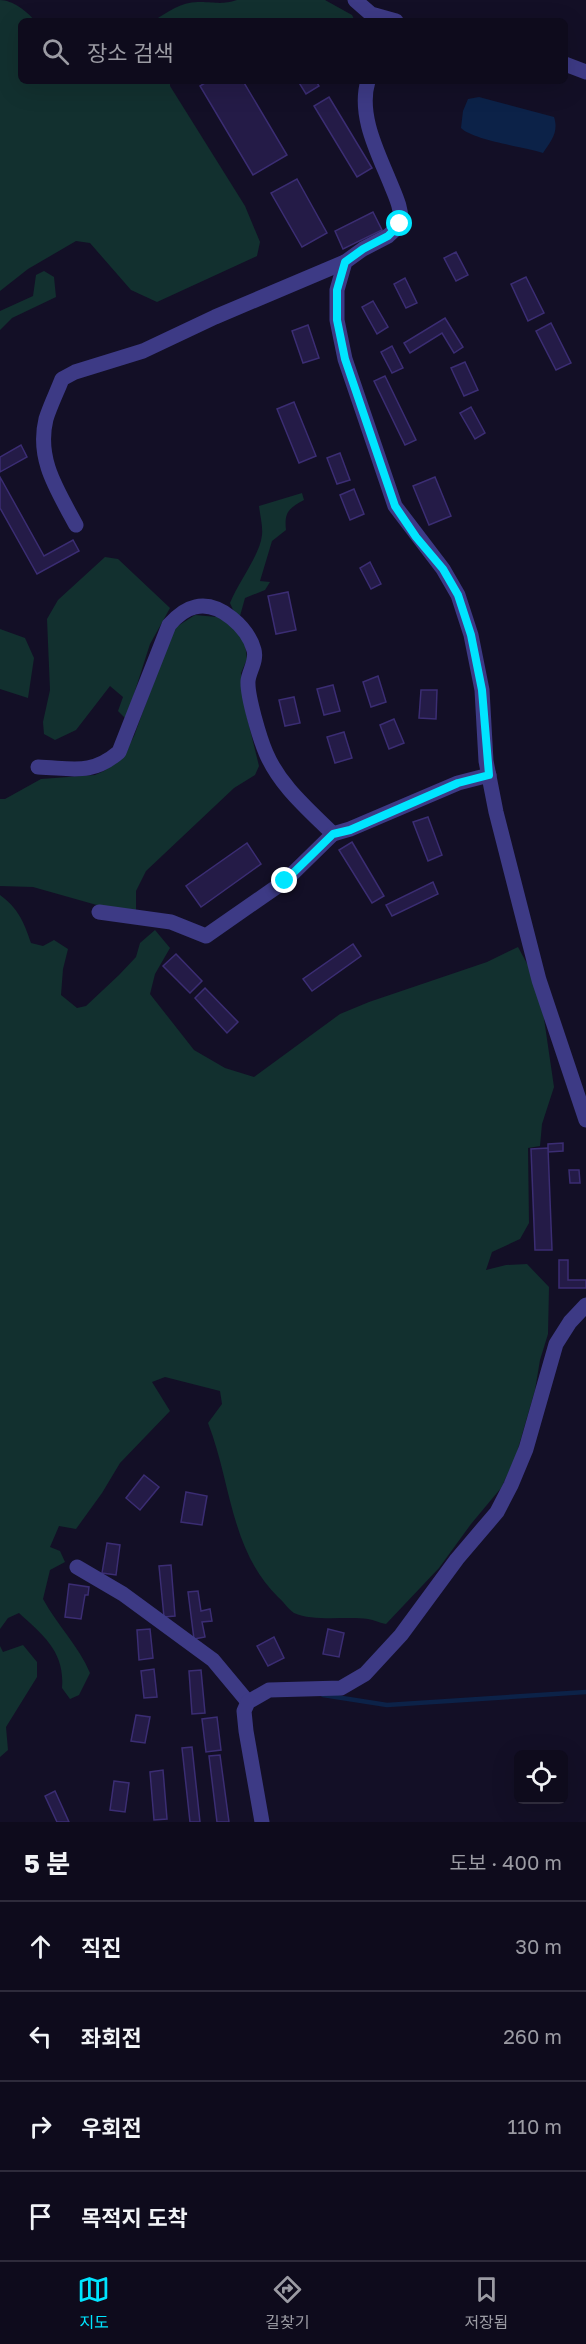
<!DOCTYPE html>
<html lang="ko">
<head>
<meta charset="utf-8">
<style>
	:root { --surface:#0e0b1c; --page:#171425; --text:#f1f3f6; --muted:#9b9ba3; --line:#2e2b3b; --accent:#00e5ff }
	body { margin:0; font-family:"Golos Text","Noto Sans KR",sans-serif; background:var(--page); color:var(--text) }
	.controls { position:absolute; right:18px; bottom:18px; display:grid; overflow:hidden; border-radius:9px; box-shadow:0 6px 24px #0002 }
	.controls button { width:54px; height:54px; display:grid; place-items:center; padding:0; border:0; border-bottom:2px solid var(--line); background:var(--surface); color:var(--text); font:30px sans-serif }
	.stop { position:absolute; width:18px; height:18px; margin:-14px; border:4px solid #00e5ff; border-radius:50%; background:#fff }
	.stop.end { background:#00e5ff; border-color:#fff; box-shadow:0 2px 6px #0008 }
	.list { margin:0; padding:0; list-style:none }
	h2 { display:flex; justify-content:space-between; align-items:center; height:78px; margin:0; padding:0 24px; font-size:26px }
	h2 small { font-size:20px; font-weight:400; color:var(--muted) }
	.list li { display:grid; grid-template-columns:39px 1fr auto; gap:18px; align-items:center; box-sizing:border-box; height:90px; padding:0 24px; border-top:2px solid var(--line) }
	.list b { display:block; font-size:22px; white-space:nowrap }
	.list em { font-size:20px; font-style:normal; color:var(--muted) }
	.icon { flex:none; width:33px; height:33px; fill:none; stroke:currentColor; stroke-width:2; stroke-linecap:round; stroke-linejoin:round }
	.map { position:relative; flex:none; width:586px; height:1822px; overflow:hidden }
	.search { position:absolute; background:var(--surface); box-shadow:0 6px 24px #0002; left:18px; right:18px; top:18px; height:66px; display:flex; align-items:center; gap:15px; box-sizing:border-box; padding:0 21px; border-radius:9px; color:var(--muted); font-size:22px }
	.sheet { height:438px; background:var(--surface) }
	nav { display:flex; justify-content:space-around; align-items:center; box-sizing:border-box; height:84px; border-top:2px solid var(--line); background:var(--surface); font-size:16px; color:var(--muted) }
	nav a { display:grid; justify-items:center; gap:3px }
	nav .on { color:var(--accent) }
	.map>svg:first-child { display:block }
</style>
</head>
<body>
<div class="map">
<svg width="586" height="1822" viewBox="0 0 586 1822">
	<rect width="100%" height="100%" fill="#130f26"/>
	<g fill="#12302f">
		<path d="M0 0C12 0 27 11 35 21H21V81H170V86L245 206 260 242 257 256 157 302 131 290 90 243 76 241 28 269 0 291Z"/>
		<path d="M237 0H325L352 15 355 21H153C168 12 182 1 200 2 216 2 221 5 237 0Z"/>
		<path d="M44 271 54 277 56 297 12 318 0 330V311L33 296 36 275Z"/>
		<path d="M302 493 304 500C289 508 284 512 286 530L272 541 260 581 270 582 265 590 245 598 240 616 234 612 230 603C238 583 260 555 262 535 263 526 260 515 259 506Z"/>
		<path d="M105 557 118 559 170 608 150 644 126 719 118 711 123 697 110 686 76 730 55 740 44 734 43 722 50 690 47 619 58 600Z"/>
		<path d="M195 615 217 617 232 625 245 643 247 659 241 673 246 713 259 766 255 775 234 788 146 871 136 891V912L118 911 33 887 0 886V799H5L41 779 95 775 104 771 124 755 134 736 173 629Z"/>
		<path d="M0 629 25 638 34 658 28 698 0 689Z"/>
		<path d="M0 895C18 908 24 922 31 943L43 946 54 940 68 949 63 969 61 995 77 1008 86 1006 119 975 136 957 140 943 155 930 170 948 155 974 150 994 194 1050 225 1068 254 1077 340 1014 369 1002 487 962 518 947 530 969 542 1005 554 1087 542 1124 540 1146 528 1148 529 1223 520 1239 492 1252 486 1270 506 1265 527 1264 549 1287 548 1334 540 1360 535 1390 515 1459 501 1488 471 1524 439 1568 386 1624C380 1623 374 1620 368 1619 347 1616 314 1622 294 1613 289 1610 283 1601 278 1597 230 1550 231 1481 208 1423L222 1404 220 1391 165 1377 152 1382 170 1411 120 1463 102 1493 76 1529 59 1526 50 1547 60 1551 65 1562 50 1570 43 1599C57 1625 78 1645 90 1673L79 1695 70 1699 62 1688C65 1652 44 1636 19 1613L8 1618 0 1629Z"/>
		<path d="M23 1645 37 1662V1677L6 1727 8 1750 0 1757V1646L3 1652Z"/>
	</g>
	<path fill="#0c2248" d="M479 97 554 117C559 132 551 141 543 153 524 147 473 140 461 128L463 111 468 99Z"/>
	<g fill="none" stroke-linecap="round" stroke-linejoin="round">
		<path stroke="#0c2248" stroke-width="4.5" d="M323 1695 387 1705 586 1692"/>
	</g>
	<g fill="#241b47" stroke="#3b2d73" stroke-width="1.5">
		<path d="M208 81H243L287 155 253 175 200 86Z"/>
		<path d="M298 81H316L319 86 306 94Z"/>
		<path d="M329 97 372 168 357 177 314 106Z"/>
		<path d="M297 179 327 233 302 247 271 193Z"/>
		<path d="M373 212 382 230 343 249 335 231Z"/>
		<path d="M456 252 468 275 456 281 444 258Z"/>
		<path d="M526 277 544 313 528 321 511 284Z"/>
		<path d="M405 278 417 303 406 308 394 284Z"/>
		<path d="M373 301 388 327 377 334 362 307Z"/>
		<path d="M445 318 463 347 454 353 442 333 410 353 404 343Z"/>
		<path d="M551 323 571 363 556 370 536 331Z"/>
		<path d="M308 325 319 358 303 363 292 331Z"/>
		<path d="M392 346 403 368 392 373 381 352Z"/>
		<path d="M465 362 478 390 464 396 451 368Z"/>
		<path d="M385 376 416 440 405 445 374 381Z"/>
		<path d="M294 402 316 456 299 463 277 409Z"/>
		<path d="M471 407 485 433 475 439 460 413Z"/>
		<path d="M21 445 27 457 0 472V457Z"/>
		<path d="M340 453 350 480 337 484 327 458Z"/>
		<path d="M0 477 44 556 73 540 79 551 37 574 0 508Z"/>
		<path d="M435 477 451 516 429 525 413 486Z"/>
		<path d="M354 489 364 514 350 520 340 495Z"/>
		<path d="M370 562 381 584 371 589 360 568Z"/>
		<path d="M288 592 296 630 276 634 268 596Z"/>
		<path d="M378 676 386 702 371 707 363 682Z"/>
		<path d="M333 685 340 711 324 715 317 689Z"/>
		<path d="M421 690H437L436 719 419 718Z"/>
		<path d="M294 697 300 723 285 726 279 700Z"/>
		<path d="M394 719 404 743 389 749 380 725Z"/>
		<path d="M344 732 352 758 335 763 327 737Z"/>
		<path d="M428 817 442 855 428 861 413 822Z"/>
		<path d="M352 842 384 896 372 903 339 850Z"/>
		<path d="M247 843 261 864 201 907 186 886Z"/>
		<path d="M433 882 438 894 392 916 386 905Z"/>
		<path d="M353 944 361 956 312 991 303 979Z"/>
		<path d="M176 954 202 981 190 993 163 966Z"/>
		<path d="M205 988 238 1022 227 1033 195 998Z"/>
		<path d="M563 1143V1151L548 1152V1144Z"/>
		<path d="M548 1148 552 1250H535L531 1149Z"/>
		<path d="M569 1170H579L580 1183H570Z"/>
		<path d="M559 1260H568V1280H586V1288H559Z"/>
		<path d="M144 1475 159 1487 140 1510 126 1498Z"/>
		<path d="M186 1492 207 1496 202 1525 181 1522Z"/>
		<path d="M107 1543 120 1545 116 1575 102 1573Z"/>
		<path d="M171 1565 175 1616 164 1617 159 1566Z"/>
		<path d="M69 1584 89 1587 88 1595H85L81 1619 65 1617Z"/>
		<path d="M198 1591 201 1611 210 1609 212 1621 202 1622 205 1637 194 1639 188 1592Z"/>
		<path d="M150 1629 153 1658 139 1660 137 1630Z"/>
		<path d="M328 1629 344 1633 339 1657 323 1654Z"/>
		<path d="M274 1637 284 1658 268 1666 257 1646Z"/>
		<path d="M154 1669 157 1697 144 1698 141 1671Z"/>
		<path d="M201 1670 205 1713 192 1714 189 1671Z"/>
		<path d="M136 1715 150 1717 145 1743 131 1741Z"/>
		<path d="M217 1717 221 1750 206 1752 202 1719Z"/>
		<path d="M192 1747 200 1822H190L182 1748Z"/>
		<path d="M220 1755 229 1822H217L209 1756Z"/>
		<path d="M163 1770 167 1819 154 1820 150 1772Z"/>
		<path d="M114 1781 129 1783 125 1812 110 1810Z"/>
		<path d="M55 1791 69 1822H57L45 1796Z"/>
	</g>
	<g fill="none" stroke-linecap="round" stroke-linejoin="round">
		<g stroke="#3d3a85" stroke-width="15">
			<path d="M355 0 371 14 396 21"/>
			<path d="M565 64 586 72"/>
			<path d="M368 81C358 114 377 151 389 180 395 195 402 208 401 224L388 236 363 249 345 262 337 290V320L345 359 395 506 443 569 458 595 471 635 482 690 486 761 496 812 539 980 586 1120"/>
			<path d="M76 525C58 491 36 460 46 419 50 406 57 392 62 379L75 372 143 351 215 317 345 262"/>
			<path d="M38 767C72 768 91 776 119 752L169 625C176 617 185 609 195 607 220 601 248 628 254 650 257 661 249 671 248 681 247 696 260 739 266 753 280 786 308 809 333 834L350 829 458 783 489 775"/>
			<path d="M99 912 171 922 206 936 285 881 333 834"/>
			<path d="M77 1567 123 1594 213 1660 248 1702"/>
			<path d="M262 1822 246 1731 244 1711 248 1702 269 1690 341 1688 365 1674 401 1635 457 1559 497 1512 511 1485 526 1449 556 1344 570 1322 586 1305"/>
		</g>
	</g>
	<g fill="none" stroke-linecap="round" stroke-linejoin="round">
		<path stroke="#00e5ff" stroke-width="8" d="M285 881 333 834 350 830 458 783 489 775 482 690 471 635 458 595 443 569 416 537 395 506 345 359 337 320V290L345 262 363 249 388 236 400 224"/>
	</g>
</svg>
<div class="controls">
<button><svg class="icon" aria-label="locate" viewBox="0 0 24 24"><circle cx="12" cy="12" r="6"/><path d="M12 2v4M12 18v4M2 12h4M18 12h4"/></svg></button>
</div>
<div class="stop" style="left:400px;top:224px"></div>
<div class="stop end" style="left:285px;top:881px"></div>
<div class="search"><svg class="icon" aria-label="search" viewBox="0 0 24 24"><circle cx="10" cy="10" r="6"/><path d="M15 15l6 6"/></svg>장소 검색</div>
</div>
<section class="sheet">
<h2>5 분<small>도보 · 400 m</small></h2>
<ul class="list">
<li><svg class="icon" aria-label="ahead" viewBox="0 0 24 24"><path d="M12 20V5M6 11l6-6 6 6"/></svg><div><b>직진</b></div><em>30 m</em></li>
<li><svg class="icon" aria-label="left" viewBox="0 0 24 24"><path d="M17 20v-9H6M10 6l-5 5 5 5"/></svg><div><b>좌회전</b></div><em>260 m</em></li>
<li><svg class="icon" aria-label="right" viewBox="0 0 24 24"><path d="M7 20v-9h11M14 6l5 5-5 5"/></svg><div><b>우회전</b></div><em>110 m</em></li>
<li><svg class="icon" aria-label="arrive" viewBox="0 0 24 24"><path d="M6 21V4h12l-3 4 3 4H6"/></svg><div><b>목적지 도착</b></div></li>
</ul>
</section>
<nav>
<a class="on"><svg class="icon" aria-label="map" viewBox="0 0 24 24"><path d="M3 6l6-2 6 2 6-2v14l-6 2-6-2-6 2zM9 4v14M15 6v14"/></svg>지도</a>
<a><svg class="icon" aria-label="directions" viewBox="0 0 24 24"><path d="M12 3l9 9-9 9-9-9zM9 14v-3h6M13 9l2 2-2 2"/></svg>길찾기</a>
<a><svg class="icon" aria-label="saved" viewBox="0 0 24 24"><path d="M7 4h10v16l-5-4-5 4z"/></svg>저장됨</a>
</nav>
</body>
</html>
